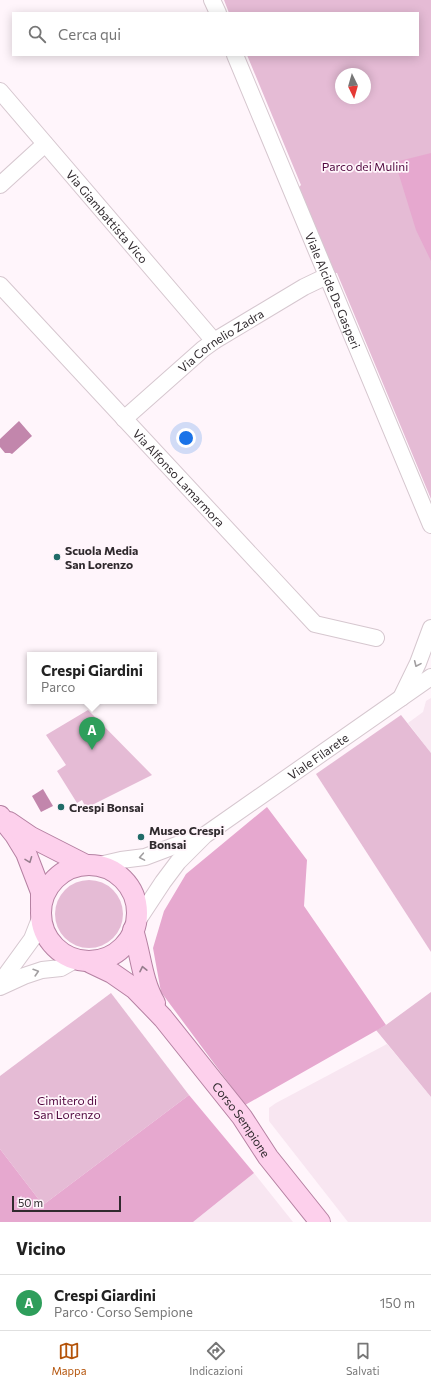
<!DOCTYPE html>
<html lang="it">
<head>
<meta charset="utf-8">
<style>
	:root { --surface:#fff; --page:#f6f6f6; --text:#222; --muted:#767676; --line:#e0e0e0; --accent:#b45309 }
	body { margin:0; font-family:Commissioner,sans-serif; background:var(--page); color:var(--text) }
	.compass { position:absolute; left:335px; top:68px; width:36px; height:36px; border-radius:50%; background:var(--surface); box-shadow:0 2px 10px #0003; rotate:175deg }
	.scale { position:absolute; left:12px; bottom:10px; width:109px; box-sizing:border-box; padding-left:4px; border:2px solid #302a2e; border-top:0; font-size:11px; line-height:14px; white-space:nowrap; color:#302a2e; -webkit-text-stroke:3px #fff5fb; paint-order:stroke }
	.you { position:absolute; left:186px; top:438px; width:14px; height:14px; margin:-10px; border:3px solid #fff; border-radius:50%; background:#1a73e8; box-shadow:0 0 0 6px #1a73e833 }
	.badge { display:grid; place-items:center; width:26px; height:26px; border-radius:50%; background:var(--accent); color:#fff; font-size:13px; font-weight:700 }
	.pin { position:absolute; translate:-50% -33px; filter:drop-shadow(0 1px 2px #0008) }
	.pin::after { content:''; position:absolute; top:21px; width:14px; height:12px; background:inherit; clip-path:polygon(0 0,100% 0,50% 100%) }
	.popup { position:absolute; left:27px; top:652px; width:130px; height:52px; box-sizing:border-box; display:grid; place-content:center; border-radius:0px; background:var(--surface); filter:drop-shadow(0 1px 3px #0005); font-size:13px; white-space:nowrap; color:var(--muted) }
	.popup b { font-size:15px; color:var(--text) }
	.popup::after { content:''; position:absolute; left:50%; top:100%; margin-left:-8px; border:8px solid transparent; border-top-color:var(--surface) }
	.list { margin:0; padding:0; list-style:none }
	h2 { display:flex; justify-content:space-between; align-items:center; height:52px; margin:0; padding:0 16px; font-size:17px }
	h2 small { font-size:13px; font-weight:400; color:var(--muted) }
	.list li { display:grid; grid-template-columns:26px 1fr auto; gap:12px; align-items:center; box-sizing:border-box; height:56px; padding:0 16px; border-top:1px solid var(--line) }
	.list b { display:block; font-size:15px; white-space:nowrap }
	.list p { margin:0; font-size:13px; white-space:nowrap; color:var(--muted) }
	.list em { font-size:13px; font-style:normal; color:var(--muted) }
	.icon { flex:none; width:22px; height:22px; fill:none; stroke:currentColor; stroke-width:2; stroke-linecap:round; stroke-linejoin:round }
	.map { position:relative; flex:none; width:431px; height:1222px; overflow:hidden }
	.search { position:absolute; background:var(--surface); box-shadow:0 2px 10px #0003; left:12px; right:12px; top:12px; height:44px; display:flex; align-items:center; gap:10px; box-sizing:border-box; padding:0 14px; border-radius:0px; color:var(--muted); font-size:15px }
	.sheet { height:108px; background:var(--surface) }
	nav { display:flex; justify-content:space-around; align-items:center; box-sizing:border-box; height:56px; border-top:1px solid var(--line); background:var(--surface); font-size:11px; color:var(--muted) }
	nav a { display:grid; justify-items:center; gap:2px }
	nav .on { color:var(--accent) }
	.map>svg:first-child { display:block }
</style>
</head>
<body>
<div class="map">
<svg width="431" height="1222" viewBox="0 0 431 1222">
	<rect width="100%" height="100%" fill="#fff5fb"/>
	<g fill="#f8e6f1">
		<path d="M431 698V753L408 723 423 712 426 701Z"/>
		<path d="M387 1044 431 1097V1222H348L269 1121V1108L276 1103Z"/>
		<path d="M254 1173 293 1222H193Z"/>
	</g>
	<g fill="#e5bbd5" fill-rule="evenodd">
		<path d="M224 0H431V499L337 273H334L299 187 301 185 247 55H418V13H229ZM341 74H365V98H341Z"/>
		<path d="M88 710 152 775 86 808 82 800 77 803 57 771 66 765 46 735Z"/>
		<path d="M401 715 431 753V952L316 774Z"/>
		<circle cx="89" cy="914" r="34"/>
		<path d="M431 992V1097L376 1030 386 1025Z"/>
		<path d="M111 993 189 1095 43 1205 0 1149V1076Z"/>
	</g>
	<g fill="#e6a8cf">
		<path d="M431 153V261L416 230 395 162Z"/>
		<path d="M267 807 307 860 304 906 386 1025 245 1105 161 992 153 948 164 911 186 874Z"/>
		<path d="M189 1095 254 1173 193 1222H0V1149L43 1205Z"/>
	</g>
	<g fill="#c286ac">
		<path d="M19 421 32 436 12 454 10 453H5L0 447V439Z"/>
		<path d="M43 789 53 806 41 812 32 796Z"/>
	</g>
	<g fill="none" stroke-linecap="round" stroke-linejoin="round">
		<defs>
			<g id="minor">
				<path d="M212 0 218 13"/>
				<path id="s1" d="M235 55 431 525"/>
				<path id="s2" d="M0 91 214 341"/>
				<path d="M0 185 45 144"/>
				<path id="s3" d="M0 285 315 624 376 638"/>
				<path id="s4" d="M124 419 203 349 214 341 304 287 327 276"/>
				<path d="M401 698 418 663 431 628"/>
				<path d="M95 866 121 860 145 857 198 837"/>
				<path id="s5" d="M136 923 163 882 178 862 205 835 431 677"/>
				<path d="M0 983 32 939 41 916"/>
				<path d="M0 987 24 976 42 970 61 968 75 960"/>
			</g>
			<g id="major">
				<path d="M0 816 15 835 26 853 41 892V907"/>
				<path d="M9 822 31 837 86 865"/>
				<circle cx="89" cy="913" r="48"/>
				<path d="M133 930C141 955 142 981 155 1003"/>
				<path id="s6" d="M91 963 112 973 135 989 163 1018 242 1117 268 1157 320 1222"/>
			</g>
		</defs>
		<use href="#minor" stroke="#d6c7cf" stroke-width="18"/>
		<use href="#major" stroke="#b581a2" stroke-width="22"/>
		<use href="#minor" stroke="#fff" stroke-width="16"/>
		<use href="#major" stroke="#fdd0ec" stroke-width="20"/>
	</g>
	<defs><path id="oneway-chevron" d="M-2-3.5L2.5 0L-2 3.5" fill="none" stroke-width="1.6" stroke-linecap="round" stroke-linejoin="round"/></defs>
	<g stroke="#a29fa1">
		<use href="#oneway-chevron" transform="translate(417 664) rotate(114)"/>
		<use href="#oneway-chevron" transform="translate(142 857) rotate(170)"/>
		<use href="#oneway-chevron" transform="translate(36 972) rotate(-17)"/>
	</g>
	<g stroke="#967d8d">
		<use href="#oneway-chevron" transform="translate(29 860) rotate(69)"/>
		<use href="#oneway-chevron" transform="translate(143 969) rotate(-102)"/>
	</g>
	<g fill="#206b68" stroke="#fff5fb" stroke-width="1.5">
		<circle cx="57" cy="557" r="4"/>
		<circle cx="61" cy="807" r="4"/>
		<circle cx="141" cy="837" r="4"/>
	</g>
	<g text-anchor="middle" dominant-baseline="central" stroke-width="3.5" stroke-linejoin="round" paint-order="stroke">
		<g font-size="12" fill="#50073e" stroke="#fff5fb">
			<text x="365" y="166">Parco dei Mulini</text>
			<text x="67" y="1100">Cimitero di<tspan x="67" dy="14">San Lorenzo</tspan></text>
		</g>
		<g font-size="12" fill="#302a2e" stroke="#fff5fb">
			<text stroke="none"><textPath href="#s2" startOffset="165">Via Giambattista Vico</textPath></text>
			<text stroke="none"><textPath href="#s1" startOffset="255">Viale Alcide De Gasperi</textPath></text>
			<text stroke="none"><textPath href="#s4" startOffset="125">Via Cornelio Zadra</textPath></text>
			<text stroke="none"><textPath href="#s3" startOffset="263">Via Alfonso Lamarmora</textPath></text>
			<text stroke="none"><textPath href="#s5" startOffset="250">Viale Filarete</textPath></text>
			<text stroke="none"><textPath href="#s6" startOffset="220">Corso Sempione</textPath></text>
		</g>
		<g font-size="12" font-weight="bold" fill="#302a2e" stroke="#fff5fb" text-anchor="start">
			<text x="65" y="550">Scuola Media<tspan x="65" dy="14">San Lorenzo</tspan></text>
			<text x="69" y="807">Crespi Bonsai</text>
			<text x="149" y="830">Museo Crespi<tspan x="149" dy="14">Bonsai</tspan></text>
		</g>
	</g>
</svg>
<svg class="compass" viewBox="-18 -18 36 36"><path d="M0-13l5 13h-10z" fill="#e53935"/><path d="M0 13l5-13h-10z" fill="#767676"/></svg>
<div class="scale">50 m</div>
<div class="you"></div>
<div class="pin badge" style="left:92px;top:750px;background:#2e9e5b">A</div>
<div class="popup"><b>Crespi Giardini</b>Parco</div>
<div class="search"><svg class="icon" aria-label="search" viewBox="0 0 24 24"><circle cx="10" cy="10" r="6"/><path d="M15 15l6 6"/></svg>Cerca qui</div>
</div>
<section class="sheet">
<h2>Vicino<small></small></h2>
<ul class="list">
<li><span class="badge" style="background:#2e9e5b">A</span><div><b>Crespi Giardini</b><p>Parco · Corso Sempione</p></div><em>150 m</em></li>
</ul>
</section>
<nav>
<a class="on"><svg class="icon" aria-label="map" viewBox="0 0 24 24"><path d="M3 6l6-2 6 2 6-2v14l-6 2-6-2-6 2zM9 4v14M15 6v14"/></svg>Mappa</a>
<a><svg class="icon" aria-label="directions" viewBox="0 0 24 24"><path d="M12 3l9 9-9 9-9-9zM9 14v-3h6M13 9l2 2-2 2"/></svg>Indicazioni</a>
<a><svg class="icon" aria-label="saved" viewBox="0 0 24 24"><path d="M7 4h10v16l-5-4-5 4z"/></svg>Salvati</a>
</nav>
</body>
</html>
